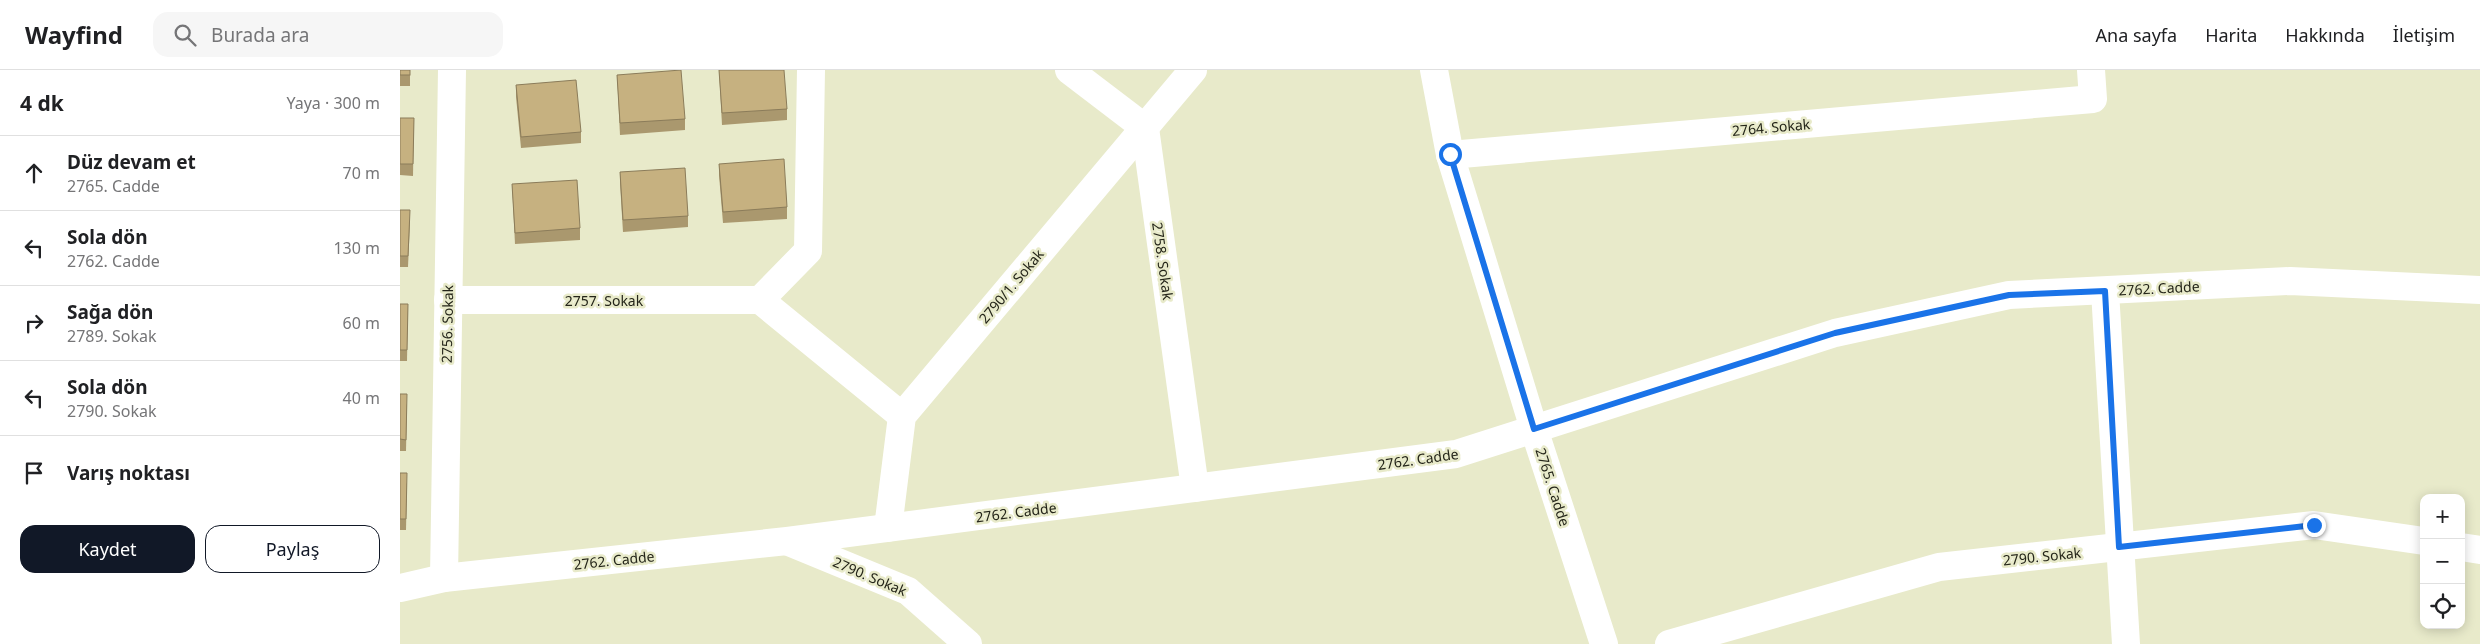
<!DOCTYPE html>
<html lang="tr">
<head>
<meta charset="utf-8">
<style>
	:root { --surface:#fff; --page:#f6f6f6; --text:#202124; --muted:#757577; --line:#e0e0e0; --accent:#111827 }
	body { margin:0; font-family:"Noto Sans",sans-serif; background:var(--page); color:var(--text) }
	.controls { position:absolute; right:15px; bottom:15px; display:grid; overflow:hidden; border-radius:10px; box-shadow:0 2px 12px #0003 }
	.controls button { width:45px; height:45px; display:grid; place-items:center; padding:0; border:0; border-bottom:1px solid var(--line); background:var(--surface); color:var(--text); font:25px sans-serif }
	.stop { position:absolute; width:15px; height:15px; margin:-11px; border:4px solid #1a73e8; border-radius:50%; background:#fff }
	.stop.end { background:#1a73e8; border-color:#fff; box-shadow:0 1px 5px #0008 }
	.list { margin:0; padding:0; list-style:none }
	h2 { display:flex; justify-content:space-between; align-items:center; height:65px; margin:0; padding:0 20px; font-size:21px }
	h2 small { font-size:16px; font-weight:400; color:var(--muted) }
	.list li { display:grid; grid-template-columns:32px 1fr auto; gap:15px; align-items:center; box-sizing:border-box; height:75px; padding:0 20px; border-top:1px solid var(--line) }
	.list b { display:block; font-size:19px; white-space:nowrap }
	.list p { margin:0; font-size:16px; white-space:nowrap; color:var(--muted) }
	.list em { font-size:16px; font-style:normal; color:var(--muted) }
	.actions { display:flex; gap:10px; padding:15px 20px }
	.actions a { flex:1; padding:11px 0; border:1px solid var(--accent); border-radius:15px; text-align:center; font-size:18px; color:var(--accent) }
	.actions .main { background:var(--accent); color:#fff }
	.icon { flex:none; width:28px; height:28px; fill:none; stroke:currentColor; stroke-width:2; stroke-linecap:round; stroke-linejoin:round }
	.map { position:relative; flex:none; width:2080px; height:574px; overflow:hidden }
	header { display:flex; align-items:center; gap:30px; box-sizing:border-box; height:70px; padding:0 25px; background:var(--surface); border-bottom:1px solid var(--line) }
	header strong { font-size:24px }
	nav { display:flex; gap:28px; margin-inline-start:auto; font-size:18px }
	.search { width:350px; height:45px; background:var(--page); display:flex; align-items:center; gap:12px; box-sizing:border-box; padding:0 18px; border-radius:15px; color:var(--muted); font-size:19px }
	main { display:flex }
	aside { flex:1; background:var(--surface) }
	.map>svg:first-child { display:block }
</style>
</head>
<body>
<header>
<strong>Wayfind</strong>
<div class="search"><svg class="icon" aria-label="search" viewBox="0 0 24 24"><circle cx="10" cy="10" r="6"/><path d="M15 15l6 6"/></svg>Burada ara</div>
<nav><a>Ana sayfa</a><a>Harita</a><a>Hakkında</a><a>İletişim</a></nav>
</header>
<main>
<aside>
<h2>4 dk<small>Yaya · 300 m</small></h2>
<ul class="list">
<li><svg class="icon" aria-label="ahead" viewBox="0 0 24 24"><path d="M12 20V5M6 11l6-6 6 6"/></svg><div><b>Düz devam et</b><p>2765. Cadde</p></div><em>70 m</em></li>
<li><svg class="icon" aria-label="left" viewBox="0 0 24 24"><path d="M17 20v-9H6M10 6l-5 5 5 5"/></svg><div><b>Sola dön</b><p>2762. Cadde</p></div><em>130 m</em></li>
<li><svg class="icon" aria-label="right" viewBox="0 0 24 24"><path d="M7 20v-9h11M14 6l5 5-5 5"/></svg><div><b>Sağa dön</b><p>2789. Sokak</p></div><em>60 m</em></li>
<li><svg class="icon" aria-label="left" viewBox="0 0 24 24"><path d="M17 20v-9H6M10 6l-5 5 5 5"/></svg><div><b>Sola dön</b><p>2790. Sokak</p></div><em>40 m</em></li>
<li><svg class="icon" aria-label="arrive" viewBox="0 0 24 24"><path d="M6 21V4h12l-3 4 3 4H6"/></svg><div><b>Varış noktası</b></div></li>
</ul>
<div class="actions"><a class="main">Kaydet</a><a>Paylaş</a></div>
</aside>
<div class="map">
<svg width="2080" height="574" viewBox="0 0 2080 574">
	<rect width="100%" height="100%" fill="#e8eaca"/>
	<g fill="none" stroke-linecap="round" stroke-linejoin="round">
		<g stroke="#fff" stroke-width="28">
			<path d="M669 0 745 58 795 418"/>
			<path d="M1034 0 1050 85 1134 359 1204 574"/>
			<path d="M1050 85 1693 29 1691 0"/>
			<path d="M1705 221 1726 574"/>
			<path d="M48 230H360"/>
			<path d="M360 230 408 181 411 0"/>
			<path d="M360 230 502 346"/>
			<path d="M488 458 502 346 793 0"/>
			<path d="M389 472 508 521 568 574"/>
			<path d="M2061 477 2080 480"/>
			<path d="M44 508 52 0"/>
			<path d="M0 518 44 508 387 471 1056 384 1435 263 1609 225 1890 211 2080 220"/>
			<path d="M1269 574 1539 497 1914 455 2024 471"/>
		</g>
	</g>
	<g fill="#aa986e">
		<rect x="0" y="0" width="10" height="16"/>
		<path d="M319 0 387 39V50L322 55Z"/>
		<path d="M217 5 285 49V60L220 65Z"/>
		<path d="M116 15 181 62V73L121 78 116 27Z"/>
		<path d="M0 48H14L13 106 0 105Z"/>
		<path d="M319 94 387 137V149L323 153 319 105Z"/>
		<path d="M220 102 288 146V157L223 162 220 113Z"/>
		<path d="M112 114 180 158V170L115 174Z"/>
		<path d="M0 140 10 152 8 197H0Z"/>
		<path d="M0 234H8L7 291H0Z"/>
		<path d="M0 324 7 335 6 381H0Z"/>
		<path d="M0 403 7 414 6 460H0Z"/>
	</g>
	<g fill="#c6b180" stroke="#8b7c5a">
		<rect x="0" y="0" width="10" height="5"/>
		<path d="M281 0 285 49 220 53 217 5Z"/>
		<path d="M319 0H384L387 39 322 43Z"/>
		<path d="M176 10 181 62 121 67 116 15Z"/>
		<path d="M0 48H14L13 94H0Z"/>
		<path d="M384 89 387 137 323 142 319 94Z"/>
		<path d="M285 98 288 146 223 150 220 102Z"/>
		<path d="M177 110 180 158 115 163 112 114Z"/>
		<path d="M0 140H10L8 186H0Z"/>
		<path d="M0 234H8L7 280H0Z"/>
		<path d="M0 324H7L6 370 0 369Z"/>
		<path d="M0 403H7L6 449H0Z"/>
	</g>
	<g fill="none" stroke-linecap="round" stroke-linejoin="round">
		<path stroke="#1a73e8" stroke-width="6" d="M1050 84 1134 359 1435 263 1609 225 1705 221 1719 477 1914 455"/>
	</g>
	<g text-anchor="middle" dominant-baseline="central" stroke-width="5" stroke-linejoin="round" paint-order="stroke">
		<g font-size="14" fill="#242519" stroke="#e8eaca">
			<text transform="translate(1371 57) rotate(-5)">2764. Sokak</text>
			<text transform="translate(763 191) rotate(82)">2758. Sokak</text>
			<text transform="translate(611 216) rotate(-50)">2790/1. Sokak</text>
			<text transform="translate(1759 218) rotate(-3)">2762. Cadde</text>
			<text x="204" y="230">2757. Sokak</text>
			<text transform="translate(47 254) rotate(-89)">2756. Sokak</text>
			<text transform="translate(1018 389) rotate(-8)">2762. Cadde</text>
			<text transform="translate(1153 417) rotate(72)">2765. Cadde</text>
			<text transform="translate(616 442) rotate(-7)">2762. Cadde</text>
			<text transform="translate(1642 486) rotate(-6)">2790. Sokak</text>
			<text transform="translate(214 490) rotate(-6)">2762. Cadde</text>
			<text transform="translate(470 506) rotate(23)">2790. Sokak</text>
		</g>
	</g>
</svg>
<div class="controls">
<button>+</button>
<button>−</button>
<button><svg class="icon" aria-label="locate" viewBox="0 0 24 24"><circle cx="12" cy="12" r="6"/><path d="M12 2v4M12 18v4M2 12h4M18 12h4"/></svg></button>
</div>
<div class="stop" style="left:1050px;top:84px"></div>
<div class="stop end" style="left:1914px;top:455px"></div>
</div>
</main>
</body>
</html>
